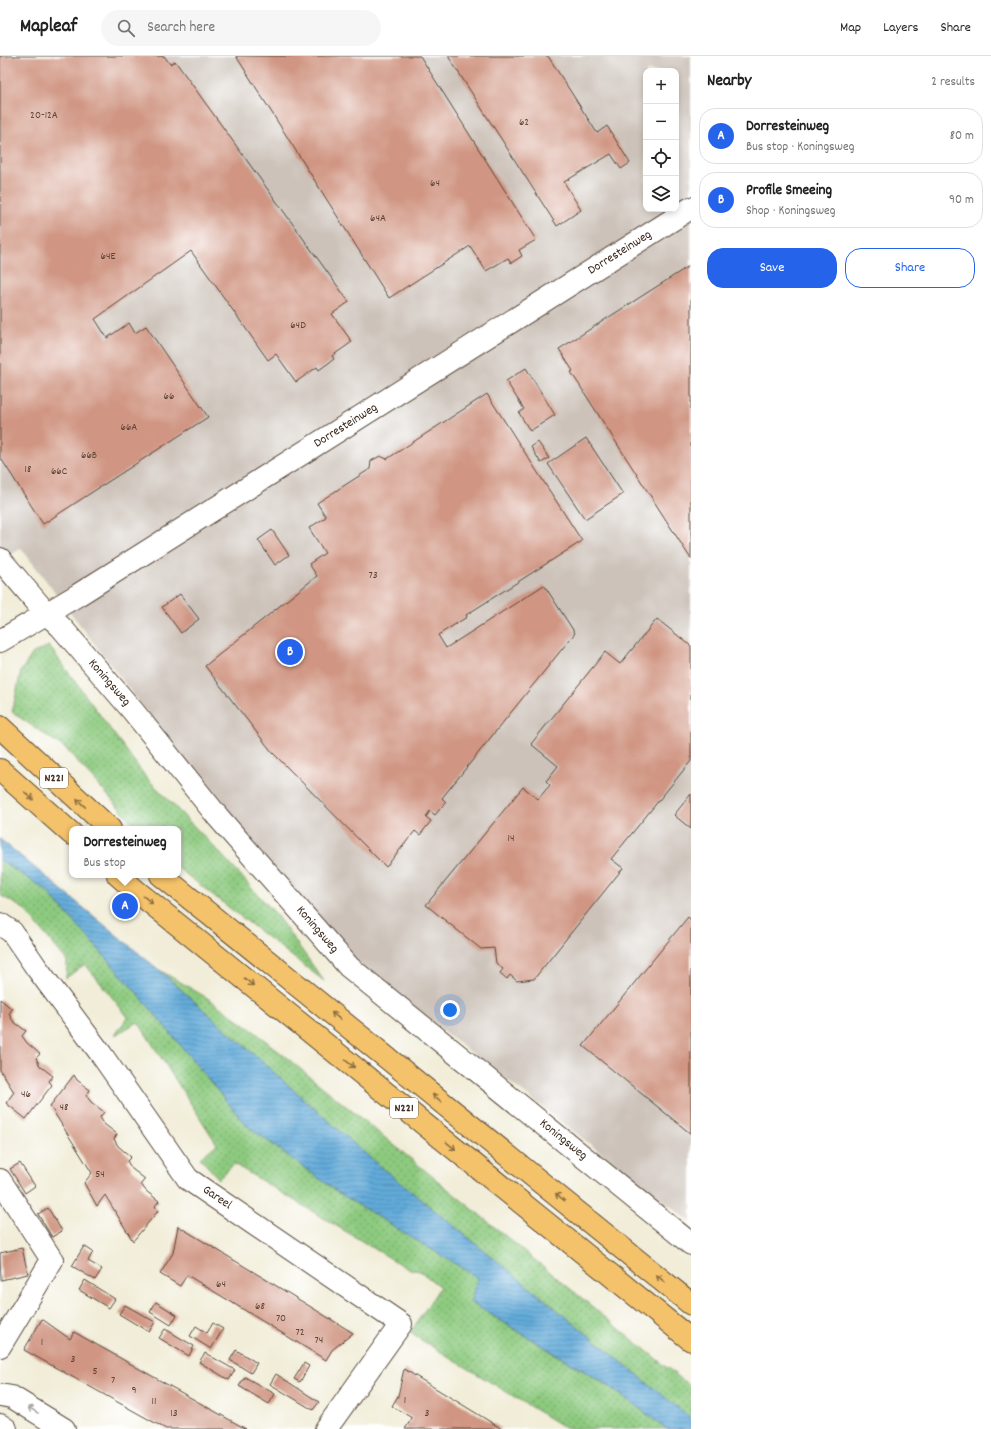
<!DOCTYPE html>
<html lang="en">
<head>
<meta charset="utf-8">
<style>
	:root { --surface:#fff; --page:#f6f6f6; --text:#222; --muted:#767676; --line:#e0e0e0; --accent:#2563eb }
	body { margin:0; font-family:Dekko,sans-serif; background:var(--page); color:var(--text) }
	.controls { position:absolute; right:12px; top:12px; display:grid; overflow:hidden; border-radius:8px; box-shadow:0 2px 6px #0003 }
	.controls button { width:36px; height:36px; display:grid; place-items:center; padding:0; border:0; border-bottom:1px solid var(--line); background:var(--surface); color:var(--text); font:20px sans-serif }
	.you { position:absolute; left:450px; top:954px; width:14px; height:14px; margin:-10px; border:3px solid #fff; border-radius:50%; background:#1a73e8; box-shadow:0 0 0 6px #1a73e833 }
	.badge { display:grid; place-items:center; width:26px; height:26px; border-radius:50%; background:var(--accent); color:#fff; font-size:13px; font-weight:700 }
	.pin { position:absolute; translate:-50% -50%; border:2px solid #fff; box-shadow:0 1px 4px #0006 }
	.popup { position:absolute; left:69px; top:770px; width:112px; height:52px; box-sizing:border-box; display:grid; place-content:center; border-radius:8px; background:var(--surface); filter:drop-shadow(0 1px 3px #0005); font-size:13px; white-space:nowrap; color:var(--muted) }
	.popup b { font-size:15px; color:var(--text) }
	.popup::after { content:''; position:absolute; left:50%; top:100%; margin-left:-8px; border:8px solid transparent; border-top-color:var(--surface) }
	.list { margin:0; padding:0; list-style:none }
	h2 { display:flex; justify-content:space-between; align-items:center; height:52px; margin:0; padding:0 16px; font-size:17px }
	h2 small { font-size:13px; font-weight:400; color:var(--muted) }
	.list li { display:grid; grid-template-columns:26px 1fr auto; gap:12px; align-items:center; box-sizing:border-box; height:56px; margin:0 8px 8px; padding:0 8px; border:1px solid var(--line); border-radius:16px }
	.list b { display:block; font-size:15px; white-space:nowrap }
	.list p { margin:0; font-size:13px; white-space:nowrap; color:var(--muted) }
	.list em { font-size:13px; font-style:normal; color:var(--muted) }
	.actions { display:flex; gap:8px; padding:12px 16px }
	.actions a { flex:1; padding:9px 0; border:1px solid var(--accent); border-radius:16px; text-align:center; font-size:14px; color:var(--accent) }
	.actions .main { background:var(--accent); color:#fff }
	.icon { flex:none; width:22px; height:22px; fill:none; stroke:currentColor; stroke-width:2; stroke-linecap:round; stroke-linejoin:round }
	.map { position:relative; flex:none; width:691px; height:1373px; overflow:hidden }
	header { display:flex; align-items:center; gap:24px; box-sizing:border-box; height:56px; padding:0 20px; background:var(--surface); border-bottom:1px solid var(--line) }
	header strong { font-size:19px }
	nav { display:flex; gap:22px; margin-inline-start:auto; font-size:14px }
	.search { width:280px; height:36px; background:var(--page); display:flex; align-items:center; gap:10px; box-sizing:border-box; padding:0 14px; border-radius:22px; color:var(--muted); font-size:15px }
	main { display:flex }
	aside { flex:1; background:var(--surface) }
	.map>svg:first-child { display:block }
</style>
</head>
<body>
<header>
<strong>Mapleaf</strong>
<div class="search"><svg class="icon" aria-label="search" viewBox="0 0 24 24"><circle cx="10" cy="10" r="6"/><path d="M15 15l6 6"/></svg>Search here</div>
<nav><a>Map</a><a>Layers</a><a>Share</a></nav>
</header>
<main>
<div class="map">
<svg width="691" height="1373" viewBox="0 0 691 1373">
	<defs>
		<pattern id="green-dots" width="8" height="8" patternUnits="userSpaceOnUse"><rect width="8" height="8" fill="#8dca7f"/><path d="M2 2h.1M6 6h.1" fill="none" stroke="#74a467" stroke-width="1.8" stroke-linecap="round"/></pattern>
		<pattern id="water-rules" width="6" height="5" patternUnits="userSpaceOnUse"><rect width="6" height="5" fill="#62abda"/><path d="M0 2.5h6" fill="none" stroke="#528bb0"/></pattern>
	</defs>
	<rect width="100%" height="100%" fill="#fff"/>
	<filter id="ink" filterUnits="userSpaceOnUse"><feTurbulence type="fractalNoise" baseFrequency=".025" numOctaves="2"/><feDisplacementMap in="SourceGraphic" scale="8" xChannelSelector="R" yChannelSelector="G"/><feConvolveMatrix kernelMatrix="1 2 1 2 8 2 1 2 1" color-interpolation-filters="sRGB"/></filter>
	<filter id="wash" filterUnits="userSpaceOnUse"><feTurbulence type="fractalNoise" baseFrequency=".012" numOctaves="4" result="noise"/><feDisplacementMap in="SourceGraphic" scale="16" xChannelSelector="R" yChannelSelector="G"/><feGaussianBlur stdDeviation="0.9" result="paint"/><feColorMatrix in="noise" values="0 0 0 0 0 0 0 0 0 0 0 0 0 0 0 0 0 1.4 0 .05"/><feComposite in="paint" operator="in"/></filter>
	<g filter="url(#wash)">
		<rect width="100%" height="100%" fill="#f1edd8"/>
		<path fill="#ccc2b9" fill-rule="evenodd" d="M0 0H691V1166L316 877 21 492 0 507ZM646 15H676V153H646Z"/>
		<g fill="url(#green-dots)" stroke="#647a4e">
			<path d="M49 590 145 720 217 794 274 856 324 925 178 812V773H138L66 693 12 656 21 615 33 597Z"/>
			<path d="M0 804 46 834 139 939 246 1069 339 1137 479 1222 470 1246 614 1334 667 1373H567L410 1277 440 1231 420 1215 408 1213 234 1108 219 1123 200 1102 217 1088 138 966 115 979 128 961 85 908 66 922 67 905 24 853 0 839Z"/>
			<path d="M158 913 209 943 255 976 691 1331V1363L687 1359 370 1102Z"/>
		</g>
		<path fill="url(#water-rules)" stroke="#4e6a7c" d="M0 783 158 913 370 1102 687 1359 691 1363V1373H667L609 1330 470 1246 478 1222 339 1137 246 1069 139 939 46 834 0 804Z"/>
		<g id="blocks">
			<g fill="#d09683">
				<path d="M0 0H164L170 8 175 5 349 246 332 258 352 286 332 300 334 303 319 314 317 311 296 326 276 298 268 304 191 195 95 263 107 282 129 267 135 277 146 270 208 361 43 468 0 401Z"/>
				<path d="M236 0H420L536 184 519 194 522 200 511 207 508 202 486 215 470 190 389 242Z"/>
				<path d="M448 0H548L597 77 607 70 630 107 621 113 611 98 564 126 581 154 557 170Z"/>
				<path d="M689 210 691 213V503L571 316 573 315 559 293Z"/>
				<path d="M526 312 555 359 530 375 519 357 524 353 506 325Z"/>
				<path d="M487 338 582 485 466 559 467 561 438 579 446 592 544 529 575 577 442 742 446 746 435 759 430 755 426 761 431 765 420 779 415 775 386 811 272 696 205 610 317 520 309 508 325 497 309 472 326 461 317 447 370 413 371 405 380 400 387 403Z"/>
				<path d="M586 382 623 438 585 463 548 408Z"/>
				<path d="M538 386 549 402 541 407 531 391Z"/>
				<path d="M272 474 289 499 275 509 258 484Z"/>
				<path d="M180 538 199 563 181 577 162 551Z"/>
				<path d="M657 563 691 590V705L611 803 623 812 534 923 517 925 510 919 507 923 500 917 503 913 496 907 494 892 481 893 426 849 523 731 538 743 550 729 546 725 558 710 531 688 605 596 620 608Z"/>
				<path d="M691 738V773L674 759Z"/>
				<path d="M688 861 691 864V1078L583 990Z"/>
				<path d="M0 943 12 953 9 958 13 965 26 975 22 980 27 987 40 998 36 1002 40 1010 53 1020 49 1025 52 1029 26 1063 6 1047 14 1036 0 1014Z"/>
				<path d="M74 1019 77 1024 90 1034 86 1039 91 1046 104 1056 100 1061 104 1068 117 1078 114 1083 118 1090 131 1101 127 1105 132 1113 145 1123 141 1128 146 1135 159 1145 155 1150 158 1155 133 1185 105 1139 97 1150 84 1127 92 1117 50 1050Z"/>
				<path d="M20 1107 35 1130 25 1137 10 1113Z"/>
				<path d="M48 1152 62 1175 52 1181 38 1158Z"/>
				<path d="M178 1170 306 1248 353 1277 332 1294 326 1304 187 1219 180 1230 160 1218 173 1197Z"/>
				<path d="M84 1190 93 1196 88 1205 102 1213 95 1224 72 1210Z"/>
				<path d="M22 1192 28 1218 1 1224 0 1197Z"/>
				<path d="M85 1224 115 1243 109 1252 79 1234Z"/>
				<path d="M156 1246 177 1259 171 1269 150 1256Z"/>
				<path d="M125 1249 155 1266 149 1276 119 1258Z"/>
				<path d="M42 1263 70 1283 74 1276 246 1373H166L24 1294Z"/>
				<path d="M213 1267 223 1273 211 1293 190 1280 196 1270 207 1277Z"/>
				<path d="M165 1273 194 1290 189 1300 159 1282Z"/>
				<path d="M236 1294 257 1307 251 1317 230 1304Z"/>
				<path d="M205 1297 235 1314 229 1324 199 1306Z"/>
				<path d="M304 1307 309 1310 300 1326 294 1323Z"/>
				<path d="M404 1313 471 1354 502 1373H405L412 1362 392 1350 398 1340Z"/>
				<path d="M276 1318 319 1346 313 1354 270 1328Z"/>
				<path d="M245 1321 275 1338 269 1348 239 1330Z"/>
			</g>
		</g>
	</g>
	<g filter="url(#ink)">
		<use href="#blocks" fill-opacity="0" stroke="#56473a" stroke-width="1"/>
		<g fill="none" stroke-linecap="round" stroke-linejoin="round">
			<defs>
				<g id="minor">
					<path d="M0 503 46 557 61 571 133 655 218 761 349 911 691 1188"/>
					<path d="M0 585 78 539 691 152"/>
					<path d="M0 868 12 876 36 911 101 998 188 1123 401 1268 326 1373"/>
					<path d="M0 1124 52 1204 0 1290"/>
					<path d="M0 1339 12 1341 64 1373"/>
					<path d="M0 1369 6 1373"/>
				</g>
				<g id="major">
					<path d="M0 671 110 773"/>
					<path d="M0 714 72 778"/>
					<path d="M118 819 135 834 691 1284"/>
					<path d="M161 819 691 1248"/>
				</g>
			</defs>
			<use href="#minor" stroke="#56473a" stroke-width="24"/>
			<use href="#major" stroke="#56473a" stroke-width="24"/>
			<use href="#minor" stroke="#fff" stroke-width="22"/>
			<use href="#major" stroke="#f4c26a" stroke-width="22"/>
		</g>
		<defs><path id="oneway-shaft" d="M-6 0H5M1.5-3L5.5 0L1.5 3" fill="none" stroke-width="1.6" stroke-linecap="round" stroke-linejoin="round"/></defs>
		<g stroke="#8e6e40">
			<use href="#oneway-shaft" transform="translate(29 740) rotate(42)"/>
			<use href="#oneway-shaft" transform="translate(81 747) rotate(-137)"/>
			<use href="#oneway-shaft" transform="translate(148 844) rotate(39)"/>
			<use href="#oneway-shaft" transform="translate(249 926) rotate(39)"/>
			<use href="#oneway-shaft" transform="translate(336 960) rotate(-141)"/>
			<use href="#oneway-shaft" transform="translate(350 1008) rotate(39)"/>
			<use href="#oneway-shaft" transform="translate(437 1042) rotate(-141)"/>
			<use href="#oneway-shaft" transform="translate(451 1090) rotate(39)"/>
			<use href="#oneway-shaft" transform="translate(560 1141) rotate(-141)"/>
			<use href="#oneway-shaft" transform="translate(661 1223) rotate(-141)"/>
		</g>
		<use stroke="#a79f9a" href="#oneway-shaft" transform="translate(33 1354) rotate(-148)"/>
	</g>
	<g text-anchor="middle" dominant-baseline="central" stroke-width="4" stroke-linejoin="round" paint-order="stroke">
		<g font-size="11" fill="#604537">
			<text x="44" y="60">20-12A</text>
			<text x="524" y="67">62</text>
			<text x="435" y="128">64</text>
			<text x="378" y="163">64A</text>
			<text x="108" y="201">64E</text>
			<text x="298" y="270">64D</text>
			<text x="169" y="341">66</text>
			<text x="129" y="372">66A</text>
			<text x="89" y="400">66B</text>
			<text x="28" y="414">18</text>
			<text x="59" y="416">66C</text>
			<text x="373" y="520">73</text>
			<text x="511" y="783">14</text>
			<text x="26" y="1039">46</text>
			<text x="64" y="1052">48</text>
			<text x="100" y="1119">54</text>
			<text x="221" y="1229">64</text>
			<text x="260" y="1251">68</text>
			<text x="281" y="1263">70</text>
			<text x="300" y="1277">72</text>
			<text x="319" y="1285">74</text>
			<text x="42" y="1287">1</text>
			<text x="73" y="1304">3</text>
			<text x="95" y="1316">5</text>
			<text x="113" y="1325">7</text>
			<text x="134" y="1335">9</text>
			<text x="405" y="1345">1</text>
			<text x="154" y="1346">11</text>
			<text x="174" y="1358">13</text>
			<text x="427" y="1358">3</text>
		</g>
		<g fill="#fff" stroke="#766a62" stroke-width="1">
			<rect x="40" y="712" width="28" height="20" rx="3"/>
			<rect x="390" y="1042" width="28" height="20" rx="3"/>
		</g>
		<g font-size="12" font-weight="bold" fill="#3b2a1e">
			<text x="54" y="722">N221</text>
			<text x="404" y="1052">N221</text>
		</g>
		<g font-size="13" fill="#3b2a1e" stroke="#fff">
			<text transform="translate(620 197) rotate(-32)">Dorresteinweg</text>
			<text transform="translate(346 370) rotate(-32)">Dorresteinweg</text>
			<text transform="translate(109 627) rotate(49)">Koningsweg</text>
			<text transform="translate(317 874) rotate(49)">Koningsweg</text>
			<text transform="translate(563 1084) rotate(39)">Koningsweg</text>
			<text transform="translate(217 1142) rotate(34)">Gareel</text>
		</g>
	</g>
</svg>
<div class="controls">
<button>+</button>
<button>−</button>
<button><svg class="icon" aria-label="locate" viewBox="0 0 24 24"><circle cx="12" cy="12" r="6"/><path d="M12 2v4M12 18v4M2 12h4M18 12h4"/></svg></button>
<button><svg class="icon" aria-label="layers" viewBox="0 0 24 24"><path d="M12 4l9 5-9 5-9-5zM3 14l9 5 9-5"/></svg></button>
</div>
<div class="you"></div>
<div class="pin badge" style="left:125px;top:850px">A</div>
<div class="popup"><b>Dorresteinweg</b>Bus stop</div>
<div class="pin badge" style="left:290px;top:596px">B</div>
</div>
<aside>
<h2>Nearby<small>2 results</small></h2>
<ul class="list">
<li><span class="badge">A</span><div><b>Dorresteinweg</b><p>Bus stop · Koningsweg</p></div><em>80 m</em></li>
<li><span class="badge">B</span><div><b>Profile Smeeing</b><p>Shop · Koningsweg</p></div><em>90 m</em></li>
</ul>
<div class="actions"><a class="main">Save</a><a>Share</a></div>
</aside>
</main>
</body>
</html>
